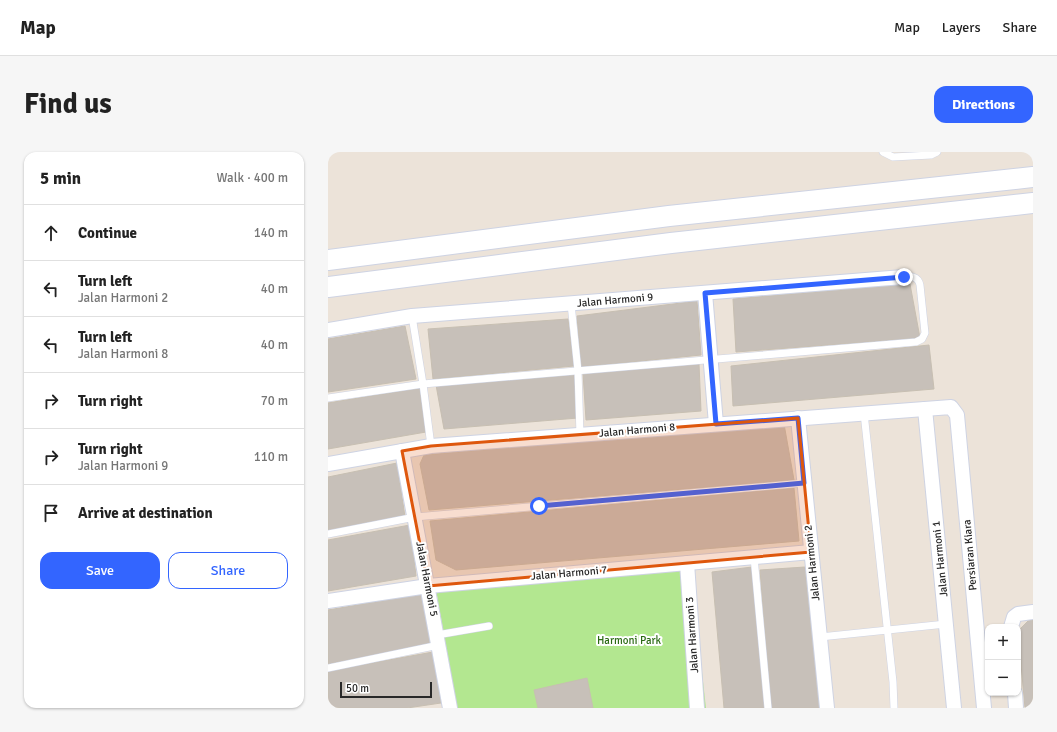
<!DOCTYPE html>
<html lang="en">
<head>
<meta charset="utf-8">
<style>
	:root { --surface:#fff; --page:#f6f6f6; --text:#222; --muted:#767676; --line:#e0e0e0; --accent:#3365ff }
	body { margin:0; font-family:Signika,sans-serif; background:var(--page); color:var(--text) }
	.controls { position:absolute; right:12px; bottom:12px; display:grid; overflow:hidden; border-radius:8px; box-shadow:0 1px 3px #0004 }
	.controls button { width:36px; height:36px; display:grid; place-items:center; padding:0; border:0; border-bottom:1px solid var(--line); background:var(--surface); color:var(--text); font:20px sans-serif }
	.scale { position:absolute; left:12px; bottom:10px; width:92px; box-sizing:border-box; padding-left:4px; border:2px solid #282828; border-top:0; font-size:11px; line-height:14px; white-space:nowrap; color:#282828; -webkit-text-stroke:3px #fff; paint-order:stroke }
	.stop { position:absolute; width:12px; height:12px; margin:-9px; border:3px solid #3365ff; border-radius:50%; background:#fff }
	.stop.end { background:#3365ff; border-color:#fff; box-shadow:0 1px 4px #0008 }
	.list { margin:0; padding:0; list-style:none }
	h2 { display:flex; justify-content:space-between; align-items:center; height:52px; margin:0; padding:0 16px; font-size:17px }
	h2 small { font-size:13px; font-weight:400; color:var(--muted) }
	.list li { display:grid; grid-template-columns:26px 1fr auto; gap:12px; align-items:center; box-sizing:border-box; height:56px; padding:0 16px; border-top:1px solid var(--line) }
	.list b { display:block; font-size:15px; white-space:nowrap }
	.list p { margin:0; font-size:13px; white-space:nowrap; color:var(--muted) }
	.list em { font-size:13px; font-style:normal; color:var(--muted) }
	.actions { display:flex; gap:8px; padding:12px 16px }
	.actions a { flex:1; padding:9px 0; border:1px solid var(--accent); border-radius:12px; text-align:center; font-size:14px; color:var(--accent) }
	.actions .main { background:var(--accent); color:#fff }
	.icon { flex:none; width:22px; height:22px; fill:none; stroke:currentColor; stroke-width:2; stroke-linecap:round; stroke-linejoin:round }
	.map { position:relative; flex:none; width:705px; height:556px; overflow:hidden; border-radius:12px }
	header { display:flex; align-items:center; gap:24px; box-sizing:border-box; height:56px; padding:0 20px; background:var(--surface); border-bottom:1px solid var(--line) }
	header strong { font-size:19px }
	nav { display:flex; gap:22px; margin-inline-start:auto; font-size:14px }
	.intro { display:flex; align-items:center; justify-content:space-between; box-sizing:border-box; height:96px; padding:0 24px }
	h1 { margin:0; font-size:28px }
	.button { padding:10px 18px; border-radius:12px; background:var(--accent); color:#fff; font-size:14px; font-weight:700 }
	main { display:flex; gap:24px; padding:0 24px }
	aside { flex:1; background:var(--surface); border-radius:12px; box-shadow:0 1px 3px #0004 }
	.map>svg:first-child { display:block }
</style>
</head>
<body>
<header>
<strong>Map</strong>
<nav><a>Map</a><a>Layers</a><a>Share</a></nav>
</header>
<div class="intro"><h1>Find us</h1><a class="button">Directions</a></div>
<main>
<aside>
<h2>5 min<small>Walk · 400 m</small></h2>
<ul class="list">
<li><svg class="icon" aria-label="ahead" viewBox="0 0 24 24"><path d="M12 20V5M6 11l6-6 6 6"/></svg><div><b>Continue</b></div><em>140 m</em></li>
<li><svg class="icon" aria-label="left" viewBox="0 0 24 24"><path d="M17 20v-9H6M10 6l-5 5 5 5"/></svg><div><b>Turn left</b><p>Jalan Harmoni 2</p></div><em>40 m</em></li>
<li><svg class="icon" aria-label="left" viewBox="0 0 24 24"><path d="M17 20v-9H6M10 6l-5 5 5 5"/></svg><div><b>Turn left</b><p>Jalan Harmoni 8</p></div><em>40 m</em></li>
<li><svg class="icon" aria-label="right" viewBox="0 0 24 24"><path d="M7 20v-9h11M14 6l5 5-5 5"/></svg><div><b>Turn right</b></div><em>70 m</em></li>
<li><svg class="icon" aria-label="right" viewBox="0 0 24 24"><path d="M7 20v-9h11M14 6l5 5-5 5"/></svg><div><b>Turn right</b><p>Jalan Harmoni 9</p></div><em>110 m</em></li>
<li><svg class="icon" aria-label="arrive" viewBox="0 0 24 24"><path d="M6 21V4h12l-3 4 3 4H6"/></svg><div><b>Arrive at destination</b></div></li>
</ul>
<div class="actions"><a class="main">Save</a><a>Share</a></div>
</aside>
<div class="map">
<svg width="705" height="556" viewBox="0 0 705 556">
	<rect width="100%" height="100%" fill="#ece3d9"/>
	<path fill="#b3e790" d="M362 413 378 556H129L108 438Z"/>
	<g fill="#c7c0b9" stroke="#c7bfb2">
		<path d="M582 132 592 186 408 200 405 147Z"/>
		<path d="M369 149 373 203 253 215 249 164Z"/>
		<path d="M240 167 246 214 105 227 100 177Z"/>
		<path d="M77 174 88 227 0 240V187Z"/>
		<path d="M601 193 606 237 405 254 403 214Z"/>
		<path d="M371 212 373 259 258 268 255 221Z"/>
		<path d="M246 223 250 266 116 277 108 233Z"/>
		<path d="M92 236 98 280 0 297V251Z"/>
		<path d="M456 272 466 328 101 358 92 312 96 303Z"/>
		<path d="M69 311 77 365 0 379V325Z"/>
		<path d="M466 336 471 389 128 418 108 408 102 369Z"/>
		<path d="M82 373 88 424 0 439V388Z"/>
		<path d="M424 415 437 556H396L384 420Z"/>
		<path d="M477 415 492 556H443L432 418Z"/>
		<path d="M94 442 105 491 0 512V458Z"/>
		<path d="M705 468V556H697L690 479 700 469Z"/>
		<path d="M105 500 113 551 79 556H0V519Z"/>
		<path d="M259 526 265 556H210L206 538Z"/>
	</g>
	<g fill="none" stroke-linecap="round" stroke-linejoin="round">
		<defs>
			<g id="service">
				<path d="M555 0 565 5 603 3 609 0"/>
				<path d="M243 152 250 219 252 283"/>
				<path d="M84 164 95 232 103 294"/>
				<path d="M0 246 95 232 588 190 594 187 597 181 592 133C590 124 583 124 575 125"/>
				<path d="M536 261 565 530 566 556"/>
				<path d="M0 382 87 365 476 331"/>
				<path d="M426 405 440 556"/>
				<path d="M109 483 161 474"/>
				<path d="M492 485 618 472"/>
				<path d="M0 516 111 493"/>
			</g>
			<g id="minor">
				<path d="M377 141 388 272"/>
				<path d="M0 178 84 164 575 125"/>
				<path d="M597 257 626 556"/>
				<path d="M470 266 499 556"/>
				<path d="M74 299 122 556"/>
				<path d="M0 312 103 294 623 255 629 263 656 556"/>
				<path d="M359 411 369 556"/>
				<path d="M0 449 100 434 483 400"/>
				<path d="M683 475 686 465 690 462 705 460"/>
				<path d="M687 541 688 556"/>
			</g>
			<g id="secondary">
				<path d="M0 108 341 64 705 25"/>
				<path d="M0 135 343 91 705 51"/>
			</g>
		</defs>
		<use href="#service" stroke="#ced3e3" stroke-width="8"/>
		<use href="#minor" stroke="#ced3e3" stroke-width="16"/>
		<use href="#secondary" stroke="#ced3e3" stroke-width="22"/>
		<use href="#service" stroke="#fff" stroke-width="7"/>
		<use href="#minor" stroke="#fff" stroke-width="14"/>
		<use href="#secondary" stroke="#fff" stroke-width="20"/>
	</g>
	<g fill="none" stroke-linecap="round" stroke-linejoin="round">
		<path stroke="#3365ff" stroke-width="5" d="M211 354 476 331 470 266 388 272 377 141 576 125"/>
	</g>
	<path fill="#de570d" fill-opacity="0.2" stroke="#de570d" stroke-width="3" stroke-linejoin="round" d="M470 266 483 400 100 434 74 299 103 294Z"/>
	<g text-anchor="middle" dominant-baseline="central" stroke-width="4" stroke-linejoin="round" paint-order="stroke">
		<g font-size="11" fill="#282828" stroke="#fff">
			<text transform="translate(287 148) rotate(-5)">Jalan Harmoni 9</text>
			<text transform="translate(309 278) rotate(-5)">Jalan Harmoni 8</text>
			<text transform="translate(642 403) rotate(-95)">Persiaran Kiara</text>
			<text transform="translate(612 407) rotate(-96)">Jalan Harmoni 1</text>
			<text transform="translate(484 411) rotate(-96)">Jalan Harmoni 2</text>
			<text transform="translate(241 421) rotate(-5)">Jalan Harmoni 7</text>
			<text transform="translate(99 427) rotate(79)">Jalan Harmoni 5</text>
			<text transform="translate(364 483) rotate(-94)">Jalan Harmoni 3</text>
		</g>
		<g font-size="11" fill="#2b6a14" stroke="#fff">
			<text x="301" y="488">Harmoni Park</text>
		</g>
	</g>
</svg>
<div class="controls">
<button>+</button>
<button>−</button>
</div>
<div class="scale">50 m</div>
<div class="stop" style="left:211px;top:354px"></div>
<div class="stop end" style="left:576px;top:125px"></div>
</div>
</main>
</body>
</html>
